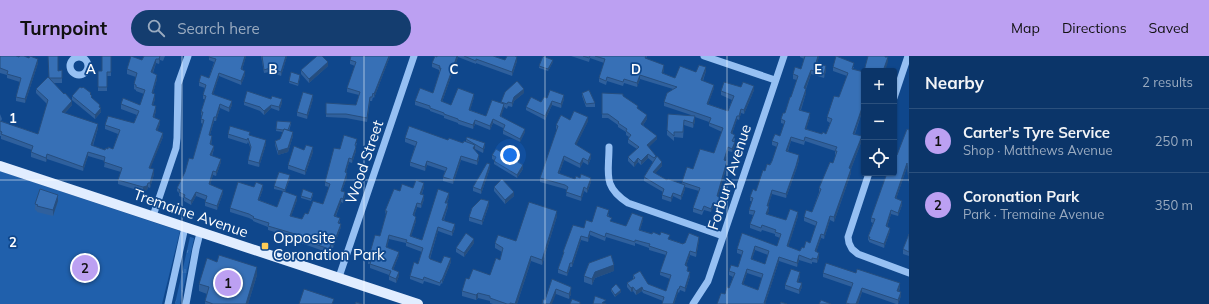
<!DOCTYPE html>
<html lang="en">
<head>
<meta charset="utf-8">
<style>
	:root { --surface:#0b3569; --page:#143d6f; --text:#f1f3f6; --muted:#9aabc0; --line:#2b507d; --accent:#bca0f2 }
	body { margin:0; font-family:Mulish,sans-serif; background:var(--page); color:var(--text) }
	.controls { position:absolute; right:12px; top:12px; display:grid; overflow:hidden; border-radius:4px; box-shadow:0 1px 3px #0004 }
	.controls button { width:36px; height:36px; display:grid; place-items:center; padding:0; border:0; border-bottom:1px solid var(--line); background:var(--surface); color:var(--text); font:20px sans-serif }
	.you { position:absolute; left:510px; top:99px; width:14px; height:14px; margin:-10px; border:3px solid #fff; border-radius:50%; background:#1a73e8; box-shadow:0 0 0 6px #1a73e833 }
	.badge { display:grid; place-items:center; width:26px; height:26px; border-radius:50%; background:var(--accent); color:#111; font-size:13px; font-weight:700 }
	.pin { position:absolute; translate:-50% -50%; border:2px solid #fff; box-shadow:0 1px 4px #0006 }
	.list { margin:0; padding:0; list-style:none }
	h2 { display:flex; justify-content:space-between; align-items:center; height:52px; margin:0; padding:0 16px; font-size:17px }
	h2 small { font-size:13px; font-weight:400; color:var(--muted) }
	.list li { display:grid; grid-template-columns:26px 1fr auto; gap:12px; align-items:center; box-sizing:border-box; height:64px; padding:0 16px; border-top:1px solid var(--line) }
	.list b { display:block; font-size:15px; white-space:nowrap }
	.list p { margin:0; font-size:13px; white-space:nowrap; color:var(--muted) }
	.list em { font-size:13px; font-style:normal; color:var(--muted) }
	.icon { flex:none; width:22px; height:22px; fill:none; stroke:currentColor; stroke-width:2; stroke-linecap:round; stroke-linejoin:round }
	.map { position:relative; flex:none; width:909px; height:248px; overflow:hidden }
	header { display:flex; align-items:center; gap:24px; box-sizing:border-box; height:56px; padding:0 20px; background:var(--accent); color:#111 }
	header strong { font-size:19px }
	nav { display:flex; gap:22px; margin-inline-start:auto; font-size:14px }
	.search { width:280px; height:36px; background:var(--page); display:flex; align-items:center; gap:10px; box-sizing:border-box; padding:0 14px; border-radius:22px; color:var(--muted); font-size:15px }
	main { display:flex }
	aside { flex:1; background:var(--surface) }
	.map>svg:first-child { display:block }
</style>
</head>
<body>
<header>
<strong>Turnpoint</strong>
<div class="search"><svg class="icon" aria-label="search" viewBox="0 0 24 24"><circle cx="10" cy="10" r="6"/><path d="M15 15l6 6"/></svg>Search here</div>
<nav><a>Map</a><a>Directions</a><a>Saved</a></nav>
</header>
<main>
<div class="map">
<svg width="909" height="248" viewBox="0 0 909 248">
	<defs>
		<pattern id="grass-tufts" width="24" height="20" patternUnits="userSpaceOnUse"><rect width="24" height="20" fill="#2060ac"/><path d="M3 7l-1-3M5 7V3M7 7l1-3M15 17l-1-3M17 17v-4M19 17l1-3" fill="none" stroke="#4178b8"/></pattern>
	</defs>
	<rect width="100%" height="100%" fill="#0f478c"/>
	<path fill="url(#grass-tufts)" d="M190 181 194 182 180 248H175Z"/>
	<path fill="#2060ac" d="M0 115 180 175 162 248H0Z"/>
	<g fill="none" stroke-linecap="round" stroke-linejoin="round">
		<g stroke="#96c0f3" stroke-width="7">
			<path d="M704 0 775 24"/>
			<circle cx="79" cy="10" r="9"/>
			<path d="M894 42 908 0"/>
			<path d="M609 91C609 118 602 130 628 147L723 180"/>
			<path d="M869 117 848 181 849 187 852 193 858 198 909 217"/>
			<path d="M153 160 176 92 177 82 178 28 188 0"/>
			<path d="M339 221 414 0"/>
			<path d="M168 248 185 171"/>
			<path d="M186 248 196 193 200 177"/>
			<path d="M693 248 708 225 784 0"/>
		</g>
		<path stroke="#e1edff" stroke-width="10" d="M0 110 418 248"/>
	</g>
	<g fill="#2f609d" fill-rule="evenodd">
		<path d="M0 0 38 7 25 47 16 45V41L20 26 7 22V19L0 17Z"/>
		<path d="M111 0V20H107V35H98V15H102Z"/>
		<path d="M144 0H165L163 5 160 4 159 8 156 7 153 17 157 23 153 37 155 43 153 49 156 55 154 62 160 68 157 75 163 81 150 112 154 118 150 132 148 131 147 134 143 136 118 128V124L121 116 104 111 105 105 88 100 83 115 47 103 46 106 31 101V96L32 94 1 83V80H0V58L2 63 1 65 38 78 47 48 36 37V33L58 15 62 14V27H53L72 49 65 57 98 72 93 90 105 94 108 93H113L118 78 105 73V69L134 67 137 59 121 53V48L140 49 144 38 136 35V34L134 33V28L136 21 127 18V13L142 4Z"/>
		<path d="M209 0H246L242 14 245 19 241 29 219 20 213 38 232 49 229 56 220 52 216 65H214L210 79 212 84 211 89 214 93 212 100 221 106 216 120 213 119 210 129 223 137 217 154 205 150V146L206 144 196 140 191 149 184 145V142L179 140V137L177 135V132L193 103 203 68 201 67V63L202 60 201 59V56L205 43H203V39L205 32 199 30V26L209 22 214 6 209 4Z"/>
		<path d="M261 0H287L281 20 270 16 264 17Z"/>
		<path d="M351 0H390L374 42 373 41 372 45H370L367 66 346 62 326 61V47L356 49 359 39 347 36V32L355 10 350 8V4Z"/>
		<path d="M437 0H493L505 4 517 5 512 20 476 7V8L458 1 442 46 451 49 474 41 470 54 486 60 501 47V46L524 37 514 45 512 51 508 50 507 53 504 51 501 60 525 76 520 86 503 78V72L493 67 490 74 475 68 473 73 458 68V67L444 62V60L430 55V54L415 49V45L433 37 440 16H439V14L432 11V7Z"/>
		<path d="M571 0H647L646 3 664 13 663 17 675 22 696 16 706 15 703 25 714 32 708 48 728 55 732 44 721 39V35L741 31 754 34 744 58 741 57 739 64 737 63 732 78 735 83 734 86 735 90 732 96 728 95 725 104 727 109 718 140 720 145 718 152 713 151 711 156 704 154 702 159 693 156V152L699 135 685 131V133L681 144 673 140 671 146 662 143V139L663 136 644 125V121L653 106 648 102 641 109 638 106 634 111 628 105V101L637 93 628 87V83L629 81 626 79V76L618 71V69L608 62H602V37L623 40 638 53 647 63 643 69 657 83 648 91 656 101 662 110 655 117 667 124 682 128V126L693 113 714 97 722 76 709 70V66L695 61V65L693 72 684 69 683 82 674 81V85L667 79V74L691 59 664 50V46L673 33 640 23 637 31 624 27 623 30 607 25 606 29 599 26V22L604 7 590 2 589 6Z"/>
		<path d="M800 0H819L817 7 826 14 824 22 811 18 806 33V37L801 54 810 61 806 73 822 78H826L830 67 827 65V61L839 41 847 20 833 15V11H854L853 13 864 16V50L855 78 862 84 851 113V117L834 166 830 164 824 183 821 182 816 196 819 201 817 207 812 206V208L799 204 797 211 779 205 765 248 725 238 729 232 733 221 729 219V215L738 211 742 199 737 197V193L742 177 777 190 780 182 775 180V178L762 174 761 176 750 172V168L753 159 749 158V154L752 145H750V141L756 135 765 115 772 105 777 91 772 89V85L780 80 784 68 781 67V63L785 57 791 41 797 24 793 23V18L801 13 804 3 800 1ZM791 85 804 89 805 85 835 95V99H836L833 107 819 132V136L812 156 804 161V165L816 170 810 187 800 195 788 191 798 160 786 164 767 158 769 155 768 150 772 138 786 142 796 114 799 104 788 95ZM755 194 768 199 765 208 752 203ZM747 217 762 222 758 234 743 228Z"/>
		<path d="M553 6 548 15 539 12V10Z"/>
		<path d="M328 10 309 27 301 18V14Z"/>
		<path d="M300 21 298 30 289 27V25Z"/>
		<path d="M582 37 595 47V51H586L582 40Z"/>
		<path d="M91 39 92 42 100 52 101 56 95 63 72 44V40Z"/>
		<path d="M547 42 564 43 561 52 552 49 545 64 526 54V51L541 46Z"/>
		<path d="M313 43 307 63 297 60V56Z"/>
		<path d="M244 46 282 47 279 55 271 52 264 59 260 55 244 49Z"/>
		<path d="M570 64 588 65 576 89 591 102 588 109 583 106 580 112 564 104 559 118 575 123 591 126 587 137 584 135 581 145 566 140 567 134 565 133 540 126V122L557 73H556V69Z"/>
		<path d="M277 65 291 68 289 75 293 80 288 96 278 99 275 89V85L280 83 283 76 276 75Z"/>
		<path d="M909 74V128L907 111 896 143 902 149 898 160 891 158 887 171 890 175 884 192 869 186V185L868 184V181L873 167 871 166V162L897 99Z"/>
		<path d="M228 78 250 79 266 88 259 111 248 108V104L251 93 248 86 247 88 228 82Z"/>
		<path d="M405 82 448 84 463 87 466 86V83L485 90 483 97 475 93 474 94 479 103 477 109 461 104 453 128 443 125V121L445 115 427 109 425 115 410 110V106L415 90 405 86Z"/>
		<path d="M357 87 356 90V95L352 107 349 106 346 117 347 121 342 135 345 140 343 147 341 146 336 160 340 165 339 167 341 171 333 192H331L329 197 301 187V184L268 174V171L253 165V164L249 162 230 156V152L254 131 263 133 259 144 277 151 283 135 274 133V130L290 122 285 136 297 144 291 160 302 163 323 148 329 131 325 130V126L340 93Z"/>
		<path d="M304 94 313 96 305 119 288 113V109Z"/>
		<path d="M492 99H506L520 106V107L523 113 517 122 494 108V104L492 103Z"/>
		<path d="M490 112 481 138 473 135V131Z"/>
		<path d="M424 131 422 138 424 143 421 152 417 151 414 160 416 165 411 180 422 184 449 141 447 147 448 151 444 164 455 172 452 180 438 175 430 203 441 207 451 206 442 228 441 227 440 230 424 225 423 228 410 223V220L418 208 422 196 406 190V187L389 183 387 191 399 199 393 214 399 220 396 227 389 224V219L370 212V208H368V204L380 180 386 159 385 155 400 135 413 132Z"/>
		<path d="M494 131 514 140 505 148 494 135Z"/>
		<path d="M313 139 311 145 301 142V140Z"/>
		<path d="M58 145 53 160 37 156V155L35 154V148Z"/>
		<path d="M489 149 482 169 469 165V161Z"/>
		<path d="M609 158 608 161 612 166 626 170 643 164 640 174 670 183H669L683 188 685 187 699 184 696 201 690 199 686 210 690 220 685 236 680 234 679 237 678 236 674 248H662L663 245 643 237 642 235 636 239 633 235 631 236 627 231V227L633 223V219L648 228 666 235 670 223 660 219V216L666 199 649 194V192L635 187V190L606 181 605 185 590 179 588 186 581 184 572 211H570L567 220 558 217V213L563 200V196L584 172 592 166Z"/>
		<path d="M557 160 542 209 531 205 517 248H493L490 247V245L478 242 476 244 462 240V235L469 223 490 219 500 204 502 196 495 192V187L516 185Z"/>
		<path d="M909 178V200L903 198V193Z"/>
		<path d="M474 187 464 201 456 196V192Z"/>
		<path d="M217 206 257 219 248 248H205V245L207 238 199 235V228Z"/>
		<path d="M614 215 595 222 592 229 584 226V220Z"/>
		<path d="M823 217 900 231 899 235 901 240 898 248H896L862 236 858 248H846L852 231 823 221Z"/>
		<path d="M800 220 798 226 802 231 799 238 785 233V229Z"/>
		<path d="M552 223 571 238 569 243 556 238Z"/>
		<path d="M611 233 621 236 615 241 611 235Z"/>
	</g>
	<g fill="#264e7f">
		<path d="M160 0V4L159 8V3Z"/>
		<path d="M245 0H246L241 17V13Z"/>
		<path d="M286 0H287L281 20V16Z"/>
		<path d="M389 0H390L374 42V38Z"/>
		<path d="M457 0H458V1L441 49V45Z"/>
		<path d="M818 0H819L816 11V7Z"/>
		<path d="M517 1V5L512 20V16Z"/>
		<path d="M888 1V6L885 15H883Z"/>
		<path d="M38 3V7L25 47V43Z"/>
		<path d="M156 3V7L151 21V16Z"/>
		<path d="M553 4V6L548 15V13Z"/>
		<path d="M328 6V10L309 27V23Z"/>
		<path d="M664 9V13L662 21V17Z"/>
		<path d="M826 10V14L824 22V18Z"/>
		<path d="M706 11V15L701 28V24Z"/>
		<path d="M811 14V18L804 37V32Z"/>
		<path d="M245 15V19L241 29V25Z"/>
		<path d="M219 17V20L212 42V38Z"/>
		<path d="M157 19V23L152 41V37Z"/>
		<path d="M640 19V23L637 31V27Z"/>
		<path d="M714 29V32L707 52V48Z"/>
		<path d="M754 30V34L744 58V54Z"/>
		<path d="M524 33V37L514 45 512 51V47L514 41Z"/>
		<path d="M806 33V37L799 58V54Z"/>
		<path d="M155 38V43L152 53V49Z"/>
		<path d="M474 38V41L469 58V54Z"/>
		<path d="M313 39V43L307 63V59Z"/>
		<path d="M564 39V43L561 52V48Z"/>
		<path d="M370 41V45L367 66V62Z"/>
		<path d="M282 43V47L279 55V51Z"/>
		<path d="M72 45V49L62 60V56Z"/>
		<path d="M232 45V49L229 56V52Z"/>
		<path d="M552 45V49L545 64V60Z"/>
		<path d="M864 46V50L853 82V78Z"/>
		<path d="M220 48V52L216 65V61Z"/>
		<path d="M504 48V52L500 64V60Z"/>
		<path d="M100 49 101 56 95 63V59Z"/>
		<path d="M271 49V52L264 59V55Z"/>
		<path d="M156 50V55L153 66V61Z"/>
		<path d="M741 53V57L739 64V60Z"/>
		<path d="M810 57V61L805 77V73Z"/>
		<path d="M647 59V63L641 72V68Z"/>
		<path d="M695 60V65L693 72V67Z"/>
		<path d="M737 60V63L731 81V77Z"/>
		<path d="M214 61V65L209 82V79Z"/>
		<path d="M588 61V65L575 92V88Z"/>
		<path d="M493 63V67L490 74V70Z"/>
		<path d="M160 64V68L156 79V74Z"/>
		<path d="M475 64V68L473 73V69Z"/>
		<path d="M98 68V72L91 94V89Z"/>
		<path d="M525 73V76L520 86V83Z"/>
		<path d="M293 76V80L288 96 278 99V95Z"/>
		<path d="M163 77V81L149 116V112Z"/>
		<path d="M212 80V84L210 92V88Z"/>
		<path d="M657 80V83L647 93V89Z"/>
		<path d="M862 80V84L851 113V117L834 166V161L849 112Z"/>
		<path d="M791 81V85L786 99V95Z"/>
		<path d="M266 84V88L259 111V107Z"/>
		<path d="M735 86V90L732 96V93Z"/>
		<path d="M485 87V90L483 97V93Z"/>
		<path d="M475 89V93L473 96V92Z"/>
		<path d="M214 90V93L210 103V99Z"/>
		<path d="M313 91V96L305 119V115Z"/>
		<path d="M356 91V95L352 107V103Z"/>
		<path d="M728 91V95L724 108V104Z"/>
		<path d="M88 96V100L83 115V111Z"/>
		<path d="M47 98V103L46 106V102Z"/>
		<path d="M591 98V102L588 109V105Z"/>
		<path d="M648 98V102L641 109V105Z"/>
		<path d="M479 99V103L477 109V105Z"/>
		<path d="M799 99V104L796 114 786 142V138Z"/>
		<path d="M461 100V104L453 128V124Z"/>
		<path d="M564 100V104L558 121V117Z"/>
		<path d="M349 102V106L345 120V116Z"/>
		<path d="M583 102V106L580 112V108Z"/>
		<path d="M638 102V106L634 111V107Z"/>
		<path d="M221 103V106L216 120V116Z"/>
		<path d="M427 105V109L425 115V111Z"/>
		<path d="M727 105V109L717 144V140Z"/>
		<path d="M662 106V110L653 120V116Z"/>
		<path d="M907 107V111L895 146V142Z"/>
		<path d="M490 108V112L481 138V134Z"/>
		<path d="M523 109V113L517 122V119Z"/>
		<path d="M154 113V118L150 132V127Z"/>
		<path d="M213 115V119L209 132V128Z"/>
		<path d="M347 117V121L341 138V135Z"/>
		<path d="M290 119V122L285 136V134Z"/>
		<path d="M591 122V126L587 137V133Z"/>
		<path d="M148 127V131L147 134 143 136V131Z"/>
		<path d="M424 127V131L420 142V138Z"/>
		<path d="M263 129V133L258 147V144Z"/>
		<path d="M685 129V133L681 144V140Z"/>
		<path d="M584 131V135L581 145V141Z"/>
		<path d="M223 134V137L217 154V150Z"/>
		<path d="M772 134V138L767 154V150Z"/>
		<path d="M196 136V140L191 149V145Z"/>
		<path d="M345 136V140L343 147V143Z"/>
		<path d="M514 136V140L505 148V144Z"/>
		<path d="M449 137V141L445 150V147Z"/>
		<path d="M673 137V140L671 146V142Z"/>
		<path d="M58 139V145L53 160V154Z"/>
		<path d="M424 139V143L421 152V148Z"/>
		<path d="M297 140V144L290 164V160Z"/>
		<path d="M720 141V145L718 152V148Z"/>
		<path d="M341 142V146L334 164V160Z"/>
		<path d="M489 145V149L482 169V165Z"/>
		<path d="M902 145V149L898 160V157Z"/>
		<path d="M417 147V151L413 163V159Z"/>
		<path d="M448 147V151L442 168V164Z"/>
		<path d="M713 147V151L711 156V153Z"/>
		<path d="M769 150V155L766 162V158Z"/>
		<path d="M891 154V158L886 174V170Z"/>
		<path d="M557 155V160L542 209V204Z"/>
		<path d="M798 156V160L787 195V190Z"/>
		<path d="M830 160V164L824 183V179Z"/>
		<path d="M416 161V165L410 184V180Z"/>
		<path d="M643 161V164L639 177V174Z"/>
		<path d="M341 168V171L333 192V189Z"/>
		<path d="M455 168V172L452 180V176Z"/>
		<path d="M438 171V175L429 205V201Z"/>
		<path d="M890 172V175L884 192V188Z"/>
		<path d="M590 175V179L588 186V182Z"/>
		<path d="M821 178V182L815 200V195Z"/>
		<path d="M389 179V183L386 195V191Z"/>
		<path d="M581 180V184L572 211V207Z"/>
		<path d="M699 181V184L696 201V197Z"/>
		<path d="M474 183V187L464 201V197Z"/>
		<path d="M331 188V192L329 197V193Z"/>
		<path d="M755 190V194L751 207V203Z"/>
		<path d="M690 195V199L685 213V209Z"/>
		<path d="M399 196V199L392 217V213Z"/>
		<path d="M819 197V201L817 207V203Z"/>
		<path d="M799 199V204L797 211V207Z"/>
		<path d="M531 200V205L517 248H515Z"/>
		<path d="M779 201V205L765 248H764Z"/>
		<path d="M451 202V206L442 228V224Z"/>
		<path d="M570 207V211L567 220V217Z"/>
		<path d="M614 209V215L595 222 592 229V223L595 216Z"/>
		<path d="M257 211V219L248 248H246Z"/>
		<path d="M747 213V217L742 232V228Z"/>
		<path d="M399 216V220L396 227V223Z"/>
		<path d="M690 216V220L685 236V232Z"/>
		<path d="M800 216V220L797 230V226Z"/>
		<path d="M802 227V231L799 238V234Z"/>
		<path d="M900 227V231L897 239V235Z"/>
		<path d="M633 231V235L631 236V232Z"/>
		<path d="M642 231V235L636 239V235Z"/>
		<path d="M862 232V236L858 248H856Z"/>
		<path d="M556 233V238L552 248H550Z"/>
		<path d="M571 233V238L569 243V238Z"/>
		<path d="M678 233V236L674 248H673Z"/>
		<path d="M621 234V236L615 241V239Z"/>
		<path d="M901 236V240L898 248V244Z"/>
		<path d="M478 237V242L476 244V239Z"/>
	</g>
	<g fill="#3770b6" stroke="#264e7f" fill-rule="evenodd">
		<path d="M0 0H16L19 1 20 0H24L29 2 30 0 38 3 25 43 16 41 21 22 7 18 8 15 0 12Z"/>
		<path d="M48 0H58V15L62 14V22H49L64 38 65 37 72 45 62 56 98 68 91 89 105 94 106 92 108 93V91L113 93 120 74 105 69 108 60 134 67 139 55 121 48 123 42 140 49 145 34 136 31V29L134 28 137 17 127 13 131 0 142 4 144 0H160L159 3H156L151 16 157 19 152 37 155 38 152 49 156 50 153 61 160 64 156 74 163 77 149 112 154 113 150 127H148L147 130 143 131 118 124 122 112 104 106 105 101 88 96 83 111 47 98 46 102 31 96 33 90 1 78 2 76 0 75V65L38 78 48 44 36 33 48 21 49 22Z"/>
		<path d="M102 0H111V16H107V31H98V15H102Z"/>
		<path d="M209 0H245L241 13 245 15 241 25 219 17 212 38 232 45 229 52 220 48 216 61H214L209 79 212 80 210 88 214 90 210 99 221 103 216 116 213 115 209 128 223 134 217 150 205 146 207 140 196 136 191 145 184 141 185 139 179 136 180 134 177 132 185 116 189 102 193 103 204 64 201 63 203 56H201L206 40 203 39 206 29 199 26 201 19 209 22 216 3 209 1Z"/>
		<path d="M262 0H286L281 16 270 12 264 14Z"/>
		<path d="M317 0H322L328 6 309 23 301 14Z"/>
		<path d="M351 0H389L374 38 373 37 372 41H370L367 62 346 58H326V47L356 49 360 36 347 32 356 6 350 4Z"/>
		<path d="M435 0 437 1V0H457L441 45 451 49 458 32 474 38 469 54 486 60 492 44 504 48 500 60 525 73 520 83 503 74 505 69 493 63 490 70 475 64 473 69 458 64V63L444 58V57L430 52V50L415 45 420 32 433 37 441 12H439L440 10 432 7Z"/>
		<path d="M464 0H493L505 4 507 0H515L517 1 512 16 476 3V5Z"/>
		<path d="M543 0 553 4 548 13 539 10Z"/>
		<path d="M583 0H590L589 2Z"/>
		<path d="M595 0H646L645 2 664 9 662 17 675 22 680 10 696 16 699 9 706 11 701 24 714 29 707 48 728 55 734 40 721 35 724 26 741 31 743 26 754 30 744 54 741 53 739 60H737L731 77 735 79 732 85 735 86 732 93 728 91 724 104 727 105 717 140 720 141 718 148 713 147 711 153 704 150 702 155 693 152 700 132 682 126 687 111 693 113 700 93 714 97 723 72 709 67 711 62 664 46 667 37 677 31 640 19 637 27 624 23 623 26 607 21 606 25 599 22 605 3Z"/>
		<path d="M805 0H818L816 7 826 10 824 18 811 14 804 32 806 33 799 54 810 57 805 73 822 78 823 76 826 78 832 63 827 61 834 40 839 41 848 17 833 11 836 0 854 7 852 13 864 16V46L853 78 862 80 849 112 851 113 834 161 830 160 824 179 821 178 815 195 819 197 817 203 812 202V204L799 199 797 207 779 201 764 247 766 248H717L721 237 725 238 727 231 729 232 735 217 729 215 731 209 738 211 743 195 737 193 742 177 777 190 781 178 775 176 776 174 762 169 761 172 750 168 755 155 749 154 753 142 750 141 753 133 756 135 763 114 765 115 767 108 770 109 772 105 778 87 772 85 775 78 780 80 785 65 781 63 783 57H785L790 41H791L798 20 793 18 795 11 801 13ZM791 81 804 85 805 81 837 91 835 95H837L833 107 830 106 819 132 821 133 812 156 806 154 804 161 817 166 810 187 806 185 804 192 802 191 800 195 787 190 798 156 790 153 786 164 766 158 769 150H767L772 134 786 138 796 110 799 99 786 95ZM755 190 769 195 765 208 751 203ZM747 213 763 218 758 234 742 228Z"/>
		<path d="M868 0H885V1H888L883 15H864Z"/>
		<path d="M291 16 300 19 298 28 289 25Z"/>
		<path d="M517 25 524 33 514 41 512 47 508 46 507 48 501 46 505 36Z"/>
		<path d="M80 31 82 32 83 31 91 37 90 38 92 40 91 41 100 49 99 51 101 52 95 59 72 40Z"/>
		<path d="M550 34 564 39 561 48 552 45 545 60 526 51 531 41 541 46 544 41 547 42Z"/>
		<path d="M589 34 595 47 586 48 582 37Z"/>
		<path d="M247 35 271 43 272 40 282 43 279 51 271 49 264 55 260 51 244 46Z"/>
		<path d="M303 36 313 39 307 59 297 56Z"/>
		<path d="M602 37 623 38V40L638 50 637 52 647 59 641 68 657 80 647 89 656 100 654 102 648 98 641 105 638 102 634 107 628 101 639 91 628 83 631 79 626 75 627 73 618 67 619 66 608 58H602Z"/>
		<path d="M574 55 588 61 575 88 591 98 588 105 583 102 580 108 564 100 558 117 575 123 576 120 580 122 581 118 591 122 587 133 584 131 581 141 566 136 568 131 565 129 540 122 558 70 556 69 561 59 570 64Z"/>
		<path d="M668 58 695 60 693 67 684 64 683 76H674V80L667 74Z"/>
		<path d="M277 65 291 66 288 74 284 73 283 74 276 73Z"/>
		<path d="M230 70 250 76 249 79 266 84 259 107 248 104 251 91 248 82 247 84 228 78Z"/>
		<path d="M409 70 448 84 449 82 463 87 464 85 475 89 473 92 479 99 477 105 461 100 453 124 443 121 447 112 427 105 425 111 410 106 417 86 405 82Z"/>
		<path d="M284 73 293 76 288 92 278 95 275 85 280 83Z"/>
		<path d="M907 73 909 74V125L907 107 895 142 902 145 898 157 891 154 886 170 890 172 884 188 869 183 870 181H868L875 163 871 162 887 117H894V98L897 99Z"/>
		<path d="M344 79 357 83 355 89 356 91 352 103 349 102 345 116 347 117 341 135 345 136 343 143 341 142 334 160 340 162 338 167 341 168 333 189 331 188 329 193 301 183 302 180 268 170 269 167 253 162 254 161 249 158 230 152 238 126 254 131 256 126 263 129 258 144 277 151 283 135 297 140 290 160 302 163 305 157 308 158 313 145 323 148 330 128 325 126 334 92 340 93Z"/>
		<path d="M467 81 485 87 483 93 466 83Z"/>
		<path d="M306 89 313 91 305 115 288 109 294 90 304 94Z"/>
		<path d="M496 93 506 99 508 95 520 102 518 106 523 109 517 119 494 105 496 101 492 99Z"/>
		<path d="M657 100 662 106 653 116 667 124 668 123 685 129 681 140 673 137 671 142 662 139 664 133 644 121Z"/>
		<path d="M487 107 490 108 481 134 473 131Z"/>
		<path d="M279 116 290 119 285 134 274 130Z"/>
		<path d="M502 123 514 136 505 144 494 131Z"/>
		<path d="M416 124 424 127 420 138 424 139 421 148 417 147 413 159 416 161 410 180 422 184 438 133 449 137 445 147H448L442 164 455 168 452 176 438 171 429 201 430 203 441 207 444 200 451 202 442 224H441L440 227 424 221 423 224 410 220 414 206 418 208 423 192 406 186 407 184 389 179 386 191 399 196 392 213 399 216 396 223 389 220 391 215 370 208 371 205 368 204 375 179 380 180 387 155H385L394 133 400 135 402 128 413 132Z"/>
		<path d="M40 133 58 139 53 154 37 150 38 149 35 148Z"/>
		<path d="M303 133 313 137 311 143 301 140Z"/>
		<path d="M481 143 489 145 482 165 469 161 472 152Z"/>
		<path d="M529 146 557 155 542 204 531 200 515 248 510 247V248H507L490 242V240L478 237 476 239 462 235 466 222 469 223 473 213 490 219 496 202 500 204 503 192 495 187 498 179 516 185Z"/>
		<path d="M597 150 609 154 607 160 612 162 610 165 626 170 632 157 643 161 639 174 652 178 653 176 660 179 661 176 670 179 668 183 683 188 684 187H685L689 177 699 181 696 197 690 195 685 209 688 211 687 215 690 216 685 232 680 230 679 233H678L673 248H662L664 241 643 234 642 231 636 235 633 231 631 232 627 227 635 222 633 219 640 215 648 228 666 235 671 219 660 216 667 196 649 190 650 188 635 184V186L606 177 605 181 590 175 588 182 581 180 572 207H570L567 217 558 213 564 196H563L573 169 584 172 586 164 592 166Z"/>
		<path d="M466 177 474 183 464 197 456 192Z"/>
		<path d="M909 178V196L903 193Z"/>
		<path d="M219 199 257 211 246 248H213L205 245 209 231 199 228 207 202 217 206Z"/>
		<path d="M611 199 614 209 595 216 592 223 584 220 589 207Z"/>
		<path d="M826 207 856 217 857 213 900 227 897 235 901 236 898 244 862 232 856 248H850L846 247 853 227 823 217Z"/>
		<path d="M791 213 800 216 797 226 802 227 799 234 785 229Z"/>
		<path d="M552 223 571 231V233L569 238 556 233 550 248H542L543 243 545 244Z"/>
		<path d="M616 228 621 234 615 239 611 233Z"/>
		<path d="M304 233 334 243 332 248H299Z"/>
		<path d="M595 240 606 244 602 247 606 248H593Z"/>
		<path d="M572 243 580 246V248H570Z"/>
		<path d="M821 244 831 248H819Z"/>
		<path d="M356 246 362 248H355Z"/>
		<path d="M781 246 787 248H780Z"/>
	</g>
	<path fill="none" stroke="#fff" stroke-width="1" stroke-opacity="0.55" d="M182 0V248M364 0V248M545 0V248M727 0V248M0 124H909"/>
	<rect fill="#ffcd57" stroke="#0f478c" stroke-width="1.5" x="261" y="186" width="8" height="8" rx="2"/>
	<g text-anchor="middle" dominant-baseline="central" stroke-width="3.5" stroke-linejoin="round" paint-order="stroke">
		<g font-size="15" fill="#fff" stroke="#0f478c">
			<text transform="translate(364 106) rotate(-71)">Wood Street</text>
			<text transform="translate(729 121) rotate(-72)">Forbury Avenue</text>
			<text transform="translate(191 157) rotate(19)">Tremaine Avenue</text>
		</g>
		<g font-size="15" fill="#fff" stroke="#0f478c" text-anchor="start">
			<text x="273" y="181">Opposite<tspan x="273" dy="17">Coronation Park</tspan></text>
		</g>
	</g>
	<g font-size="13" text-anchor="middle" font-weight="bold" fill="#fff" stroke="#0f478c" stroke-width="3.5" stroke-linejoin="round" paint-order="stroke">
		<text x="91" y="18">A</text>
		<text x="273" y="18">B</text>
		<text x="454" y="18">C</text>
		<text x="636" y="18">D</text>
		<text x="818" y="18">E</text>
		<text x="13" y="67">1</text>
		<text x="13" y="191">2</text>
	</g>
</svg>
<div class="controls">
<button>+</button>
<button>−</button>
<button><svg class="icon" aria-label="locate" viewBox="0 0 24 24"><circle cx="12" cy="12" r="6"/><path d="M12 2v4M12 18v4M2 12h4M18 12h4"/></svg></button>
</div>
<div class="you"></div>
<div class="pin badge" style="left:228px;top:227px">1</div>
<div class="pin badge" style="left:85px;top:212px">2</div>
</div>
<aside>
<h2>Nearby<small>2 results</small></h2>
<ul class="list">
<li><span class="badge">1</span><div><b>Carter's Tyre Service</b><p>Shop · Matthews Avenue</p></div><em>250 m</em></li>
<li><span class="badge">2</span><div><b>Coronation Park</b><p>Park · Tremaine Avenue</p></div><em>350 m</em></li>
</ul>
</aside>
</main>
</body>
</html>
